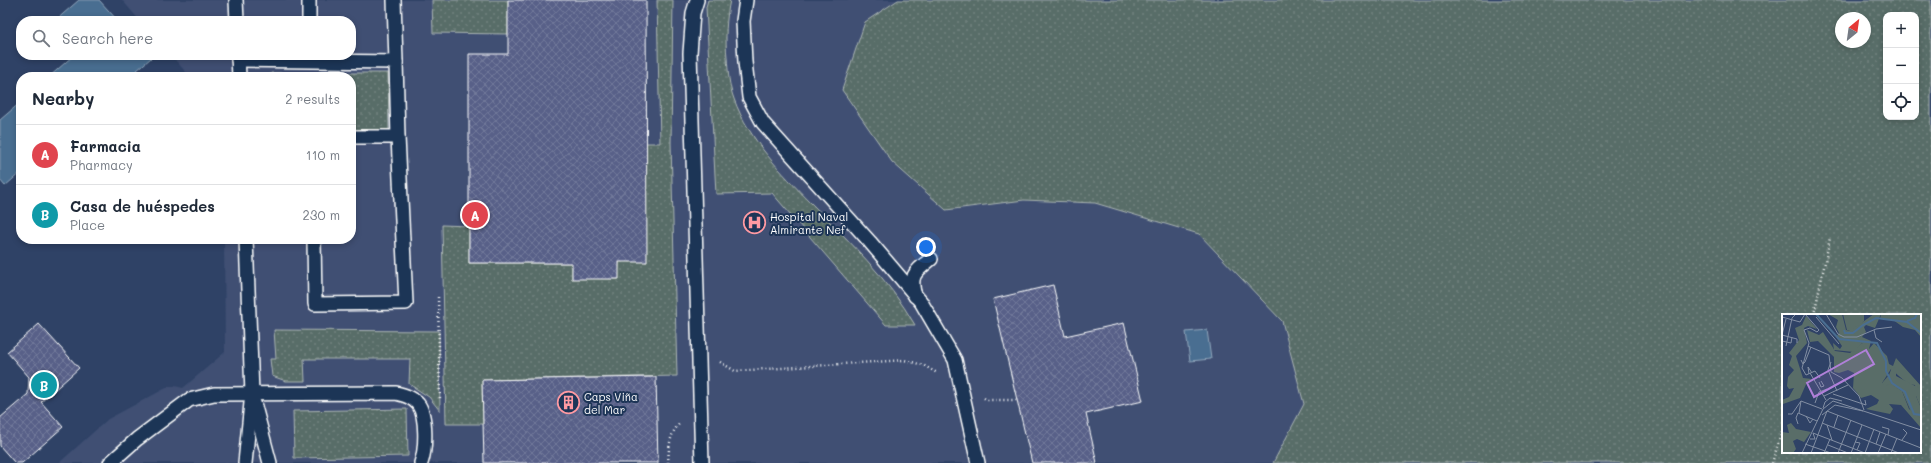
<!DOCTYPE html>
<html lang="en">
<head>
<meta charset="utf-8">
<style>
	:root { --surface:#fff; --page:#f6f6f7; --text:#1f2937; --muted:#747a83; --line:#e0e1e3; --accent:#111827 }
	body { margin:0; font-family:Mali,sans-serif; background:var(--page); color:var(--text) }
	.controls { position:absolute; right:12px; top:12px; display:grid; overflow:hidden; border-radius:8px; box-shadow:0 2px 6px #0003 }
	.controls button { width:36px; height:36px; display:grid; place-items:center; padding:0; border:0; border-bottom:1px solid var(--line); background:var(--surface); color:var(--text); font:20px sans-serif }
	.compass { position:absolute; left:1835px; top:12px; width:36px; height:36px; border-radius:50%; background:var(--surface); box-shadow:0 2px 6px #0003; rotate:29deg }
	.you { position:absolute; left:926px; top:247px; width:14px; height:14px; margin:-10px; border:3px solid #fff; border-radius:50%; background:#1a73e8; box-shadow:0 0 0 6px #1a73e833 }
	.badge { display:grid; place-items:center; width:26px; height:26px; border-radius:50%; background:var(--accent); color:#fff; font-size:13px; font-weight:700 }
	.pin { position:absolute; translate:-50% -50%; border:2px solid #fff; box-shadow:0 1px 4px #0006 }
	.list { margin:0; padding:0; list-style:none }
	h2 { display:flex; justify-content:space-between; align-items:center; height:52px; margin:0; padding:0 16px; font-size:17px }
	h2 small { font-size:13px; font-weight:400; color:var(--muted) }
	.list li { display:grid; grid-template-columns:26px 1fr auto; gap:12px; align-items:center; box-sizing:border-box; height:60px; padding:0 16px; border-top:1px solid var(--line) }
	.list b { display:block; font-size:15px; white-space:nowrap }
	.list p { margin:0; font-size:13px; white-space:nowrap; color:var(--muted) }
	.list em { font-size:13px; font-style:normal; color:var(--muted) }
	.icon { flex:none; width:22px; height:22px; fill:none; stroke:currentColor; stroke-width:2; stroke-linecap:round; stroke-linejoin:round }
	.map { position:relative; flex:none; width:1931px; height:463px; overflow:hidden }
	.search { position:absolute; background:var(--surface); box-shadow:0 2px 6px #0003; left:16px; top:16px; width:340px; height:44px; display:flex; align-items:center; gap:10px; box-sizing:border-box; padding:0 14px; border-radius:16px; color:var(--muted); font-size:15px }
	.panel { position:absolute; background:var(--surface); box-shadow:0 2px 6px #0003; left:16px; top:72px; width:340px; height:172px; border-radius:16px }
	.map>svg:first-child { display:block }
</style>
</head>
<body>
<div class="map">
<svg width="1931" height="463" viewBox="0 0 1931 463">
	<defs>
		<pattern id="grass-dots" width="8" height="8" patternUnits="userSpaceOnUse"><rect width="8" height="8" fill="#596d68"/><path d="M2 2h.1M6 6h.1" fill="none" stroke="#72837f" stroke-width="1.8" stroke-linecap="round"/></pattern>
		<pattern id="building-cross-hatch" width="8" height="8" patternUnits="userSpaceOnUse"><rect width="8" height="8" fill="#586188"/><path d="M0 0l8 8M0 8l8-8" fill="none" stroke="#71799a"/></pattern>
	</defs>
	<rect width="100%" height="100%" fill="#2f4266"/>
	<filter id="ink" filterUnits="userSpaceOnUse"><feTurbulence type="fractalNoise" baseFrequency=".025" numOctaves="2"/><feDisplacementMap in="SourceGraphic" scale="8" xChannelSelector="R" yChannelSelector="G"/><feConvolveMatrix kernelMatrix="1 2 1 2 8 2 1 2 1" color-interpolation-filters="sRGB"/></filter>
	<g filter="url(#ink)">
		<path fill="#3f4f73" d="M122 0H898L865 22 946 210 1024 200 1095 203 1199 234 1282 321 1304 404 1273 463H59L108 419 168 387 175 386 183 388 225 352 224 239H351V77H190L171 55H351V21H140Z"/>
		<g fill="url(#grass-dots)" stroke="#acb6b4" fill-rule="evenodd">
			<path d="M432 0H508V34L433 33Z"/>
			<path d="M657 0H673L671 143 677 376 482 380 483 424H446L442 225 469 226V263H572V278L618 279 619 262 646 143H660Z"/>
			<path d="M708 0H730C726 18 725 39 727 57 728 71 729 86 734 99 749 140 781 172 811 203 849 241 888 278 915 325H886L772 193 716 194 706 7Z"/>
			<path d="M898 0H1931V463H1273L1304 404 1282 321 1199 234 1095 203 1024 200 946 210 892 162 842 90 865 22ZM1886 15H1916V117H1886ZM1841 18H1865V42H1841ZM1783 315H1920V452H1783Z"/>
			<path d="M271 73H388L389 132H351V77H271Z"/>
			<path d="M274 330 439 331 440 411 429 397 409 384 410 359H304L305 381H286L272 376 270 359H276Z"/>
			<path d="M407 409 408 456 294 458 293 411Z"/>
		</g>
		<g fill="#4a6e91" stroke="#92a8bd">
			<path d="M79 0H99L118 21H55Z"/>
			<path d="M74 55H148L151 58 129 77H49Z"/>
			<path d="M21 102V172L5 186 0 180V120Z"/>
			<path d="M1207 330 1211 359 1190 361 1186 332Z"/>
		</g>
		<g fill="url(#building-cross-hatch)" stroke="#fff">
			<path d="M508 0H646L647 262H619V279H572V263H469V54H508Z"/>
			<path d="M1053 285 1065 336 1124 323 1143 401 1086 414 1097 463H1032L993 299Z"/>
			<path d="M39 324 79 368 41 402 63 427 22 463H15L0 446V418L28 394 29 377 7 352Z"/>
			<path d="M656 377 658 463H484L482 380Z"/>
		</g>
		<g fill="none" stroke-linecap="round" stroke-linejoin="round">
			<defs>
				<g id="service">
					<path d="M236 0 237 21"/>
					<path d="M309 0V21"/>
					<path d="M394 0 396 62"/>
					<path d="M697 0 693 13 690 53 702 463"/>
					<path d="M746 0 743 21 745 62 749 97 763 123 870 242 921 302 955 360 978 463"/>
					<path d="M238 55 239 77"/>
					<path d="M238 60 396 62 398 137H351"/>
					<path d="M314 239 315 304 406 303 398 137"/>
					<path d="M915 296C909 275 915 272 931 259"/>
					<path d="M254 403 270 463"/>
					<path d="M110 463 137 439 189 400 214 394 396 393C404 395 412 397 418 404 427 416 426 449 421 463"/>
					<path d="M245 463 252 393 246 239"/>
				</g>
			</defs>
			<use href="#service" stroke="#fff" stroke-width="16"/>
			<g stroke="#fff" stroke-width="2.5" stroke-dasharray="1 3" stroke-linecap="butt">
				<path d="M438 297 440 401"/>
				<path d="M1814 315 1830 238"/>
				<path d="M720 362 735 371 904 360 923 365 937 373"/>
				<path d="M984 398 987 400H1017"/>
				<path d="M668 463C669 448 669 434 680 423"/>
				<path d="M1772 463 1783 428"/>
			</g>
			<use href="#service" stroke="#1d3557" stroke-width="13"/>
		</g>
	</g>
	<defs>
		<symbol id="hospital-ring" viewBox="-11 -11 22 22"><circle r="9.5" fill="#1d3557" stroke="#ff9aa2" stroke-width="1.5"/><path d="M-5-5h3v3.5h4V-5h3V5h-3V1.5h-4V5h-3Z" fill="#ff9aa2"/></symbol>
		<symbol id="building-ring" viewBox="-11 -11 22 22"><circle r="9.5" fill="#1d3557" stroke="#ff9aa2" stroke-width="1.5"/><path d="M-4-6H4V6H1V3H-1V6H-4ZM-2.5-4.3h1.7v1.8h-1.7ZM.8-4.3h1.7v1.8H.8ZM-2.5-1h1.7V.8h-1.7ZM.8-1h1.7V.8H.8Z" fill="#ff9aa2"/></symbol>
	</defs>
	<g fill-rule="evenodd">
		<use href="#hospital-ring" x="742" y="210" width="25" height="25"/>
		<use href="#building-ring" x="556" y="390" width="25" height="25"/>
	</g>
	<g text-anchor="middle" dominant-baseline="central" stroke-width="4" stroke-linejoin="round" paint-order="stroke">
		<g font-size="11" fill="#fff" stroke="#1d3557" text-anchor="start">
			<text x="770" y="216">Hospital Naval<tspan x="770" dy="13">Almirante Nef</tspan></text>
			<text x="584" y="396">Caps Viña<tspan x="584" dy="13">del Mar</tspan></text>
		</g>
	</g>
	<g transform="translate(1782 314)">
		<rect width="139" height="139" fill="#2f4266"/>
		<path d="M61 0H82V7L72 17H68L65 16ZM99 0H139V27V23L133 16 121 13 111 6 98 5ZM25 16 37 21 41 18 53 37 68 39 80 29 87 35 92 29 105 42 107 50 111 52 114 44 139 72V94L134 82 133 71 126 70 109 55 100 69H108L120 77 127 95 139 104V114L119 91 107 90 111 95 108 100 84 95 95 90 97 86 89 81 79 84 71 74 72 59 66 56 57 59 52 58V43L36 27 28 28ZM9 109 14 115 29 118 22 128 15 125 11 127 14 135 11 139H0V118L7 119 5 111Z" fill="#596d68"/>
		<path d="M46 0H60L64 16 68 17 92 0H99L93 14 84 11 82 13 84 18 80 23 89 27 87 35H83L80 29 72 38 52 36 51 29 58 35 60 32 54 23 57 19 54 13 56 6ZM24 2 35 15 26 12 22 14 25 29 14 42 21 64 30 65 25 68 18 84 1 90 0 86 7 83 12 74 7 75 5 72 6 63 12 56 7 51 10 42 7 39 17 26 13 14 20 11ZM110 53 114 54V62L139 75 138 80 134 82 139 94V104L130 100 120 77 108 70 103 72 100 69 107 61Z" fill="#596d68"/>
		<path fill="none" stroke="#4a6e91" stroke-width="2" d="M34 0 57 25 95 29 104 47V57L110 69 123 78 132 100 139 101M125 7 133 4 135 0M62 16 63 19H71L81 11 94 4 125 8 139 19"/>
		<path fill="none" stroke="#828ea3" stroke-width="1" d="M44 0 56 20 62 23H75L94 15 110 13M0 3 18 8 23 0 37 16 35 18 28 14 22 16 27 29 20 54 24 61 33 57 38 64M34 3 57 30M92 16 94 24 100 28M0 21 15 25V29M0 21 4 5M0 27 9 29 10 23M4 32 10 4 14 0M26 32 47 41 49 58 60 64 77 82 82 96M19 46 21 50 23 48 29 33M49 48 46 56 55 77M28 59 44 86M27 60 26 53 30 59M37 68 39 73 42 72 39 67M51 80 84 91 83 86M42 82 66 71M19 87 40 95M33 89 37 78 45 75 41 79M41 94 43 88 48 84 60 87M17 99 19 87M6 100H10L19 87M40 101 53 91 81 97M24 102 28 109 31 105M40 109 117 139M16 110 14 104 16 99 35 107M45 111 50 126M52 113 56 101M100 113 107 115 106 121M28 125H33L31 119 83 139M120 126 125 119 121 115M73 128 78 129 75 136M23 130 49 139M94 130 98 118M46 131 66 139M20 139 41 95 51 87 139 116M29 139 45 97 139 134M42 139 48 125M56 139 69 106M69 139 80 111M83 139 92 115M96 139 104 120M109 139 115 124"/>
		<path fill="#b080d9" fill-opacity="0.15" stroke="#b080d9" stroke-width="2" d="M84 36 92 50 32 83 25 69Z"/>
		<rect width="139" height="139" fill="none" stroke="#fff" stroke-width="2"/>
	</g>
</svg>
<div class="controls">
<button>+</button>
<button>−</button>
<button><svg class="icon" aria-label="locate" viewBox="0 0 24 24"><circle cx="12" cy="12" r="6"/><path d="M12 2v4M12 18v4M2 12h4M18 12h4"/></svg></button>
</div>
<svg class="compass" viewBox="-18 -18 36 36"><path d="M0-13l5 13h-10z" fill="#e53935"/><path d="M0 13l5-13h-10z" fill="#747a83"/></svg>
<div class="you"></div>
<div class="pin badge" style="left:475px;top:215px;background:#e0444e">A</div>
<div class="pin badge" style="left:44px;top:385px;background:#0f9aa8">B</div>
<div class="search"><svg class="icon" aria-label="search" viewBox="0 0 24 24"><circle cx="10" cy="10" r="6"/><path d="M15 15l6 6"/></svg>Search here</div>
<section class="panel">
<h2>Nearby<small>2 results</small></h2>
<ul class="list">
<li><span class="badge" style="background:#e0444e">A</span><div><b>Farmacia</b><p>Pharmacy</p></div><em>110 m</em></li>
<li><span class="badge" style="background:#0f9aa8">B</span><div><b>Casa de huéspedes</b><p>Place</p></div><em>230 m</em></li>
</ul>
</section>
</div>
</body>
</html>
